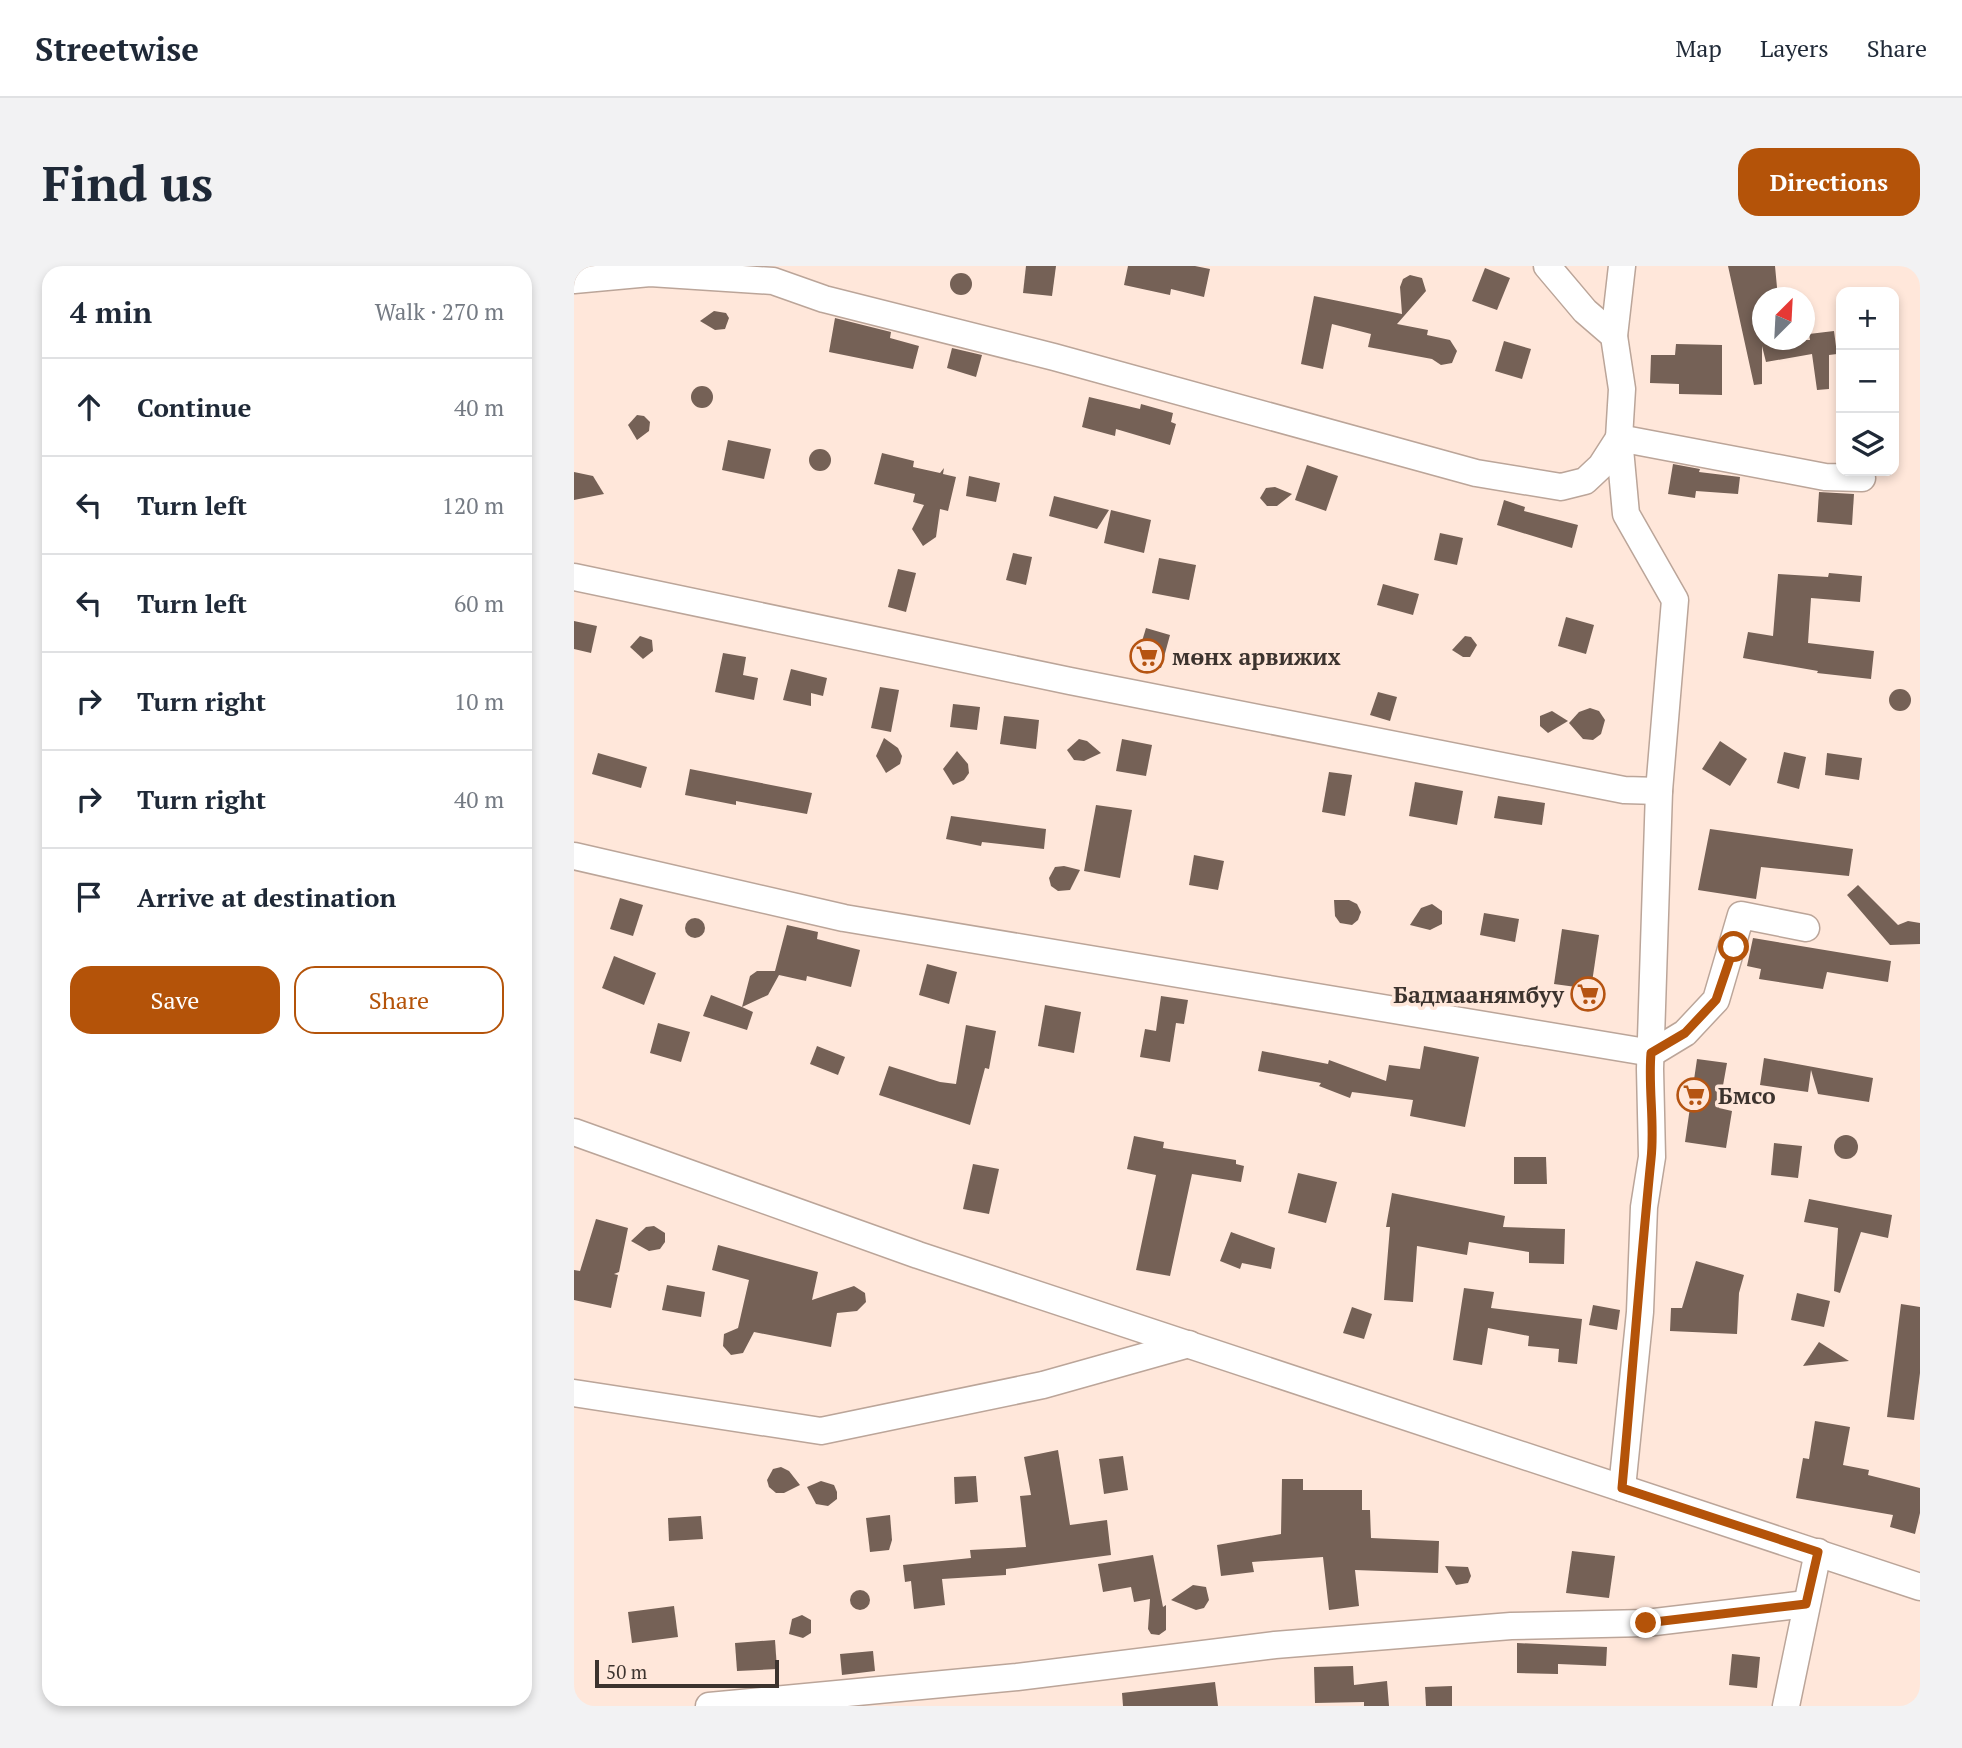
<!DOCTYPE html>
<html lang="en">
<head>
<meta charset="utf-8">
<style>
	:root { --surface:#fff; --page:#f2f2f3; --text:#1f2937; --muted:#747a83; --line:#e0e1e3; --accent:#b45309 }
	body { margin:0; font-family:"PT Serif",serif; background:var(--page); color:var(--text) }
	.controls { position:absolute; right:21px; top:21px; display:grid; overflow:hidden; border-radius:14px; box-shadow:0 4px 10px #0003 }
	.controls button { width:63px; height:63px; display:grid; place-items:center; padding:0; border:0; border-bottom:2px solid var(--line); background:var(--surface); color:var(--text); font:35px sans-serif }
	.compass { position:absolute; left:1178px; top:21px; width:63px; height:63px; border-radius:50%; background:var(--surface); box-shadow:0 4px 10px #0003; rotate:24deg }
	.scale { position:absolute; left:21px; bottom:18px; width:184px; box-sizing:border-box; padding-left:7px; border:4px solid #3c332e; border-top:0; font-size:19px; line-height:24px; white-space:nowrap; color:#3c332e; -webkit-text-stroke:5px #ffe7da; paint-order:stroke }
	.stop { position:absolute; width:21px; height:21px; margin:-16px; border:5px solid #b45309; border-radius:50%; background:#fff }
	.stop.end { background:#b45309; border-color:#fff; box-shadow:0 2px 7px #0008 }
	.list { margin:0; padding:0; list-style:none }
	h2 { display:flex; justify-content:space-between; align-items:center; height:91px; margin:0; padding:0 28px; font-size:30px }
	h2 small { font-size:23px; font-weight:400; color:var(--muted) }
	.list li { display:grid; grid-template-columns:46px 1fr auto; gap:21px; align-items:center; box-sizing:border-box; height:98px; padding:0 28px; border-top:2px solid var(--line) }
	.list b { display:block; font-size:26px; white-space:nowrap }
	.list em { font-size:23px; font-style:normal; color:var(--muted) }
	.actions { display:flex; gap:14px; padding:21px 28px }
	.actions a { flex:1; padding:16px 0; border:2px solid var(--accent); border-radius:21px; text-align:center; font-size:24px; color:var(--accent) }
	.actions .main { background:var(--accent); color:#fff }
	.icon { flex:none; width:38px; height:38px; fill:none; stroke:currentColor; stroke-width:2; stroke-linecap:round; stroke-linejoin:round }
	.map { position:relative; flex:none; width:1346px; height:1440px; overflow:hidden; border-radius:21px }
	header { display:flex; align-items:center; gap:42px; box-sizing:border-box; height:98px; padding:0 35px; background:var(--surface); border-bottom:2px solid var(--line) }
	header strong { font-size:33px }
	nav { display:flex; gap:38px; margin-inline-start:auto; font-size:24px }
	.intro { display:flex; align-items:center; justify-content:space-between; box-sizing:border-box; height:168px; padding:0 42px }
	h1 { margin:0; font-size:49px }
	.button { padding:18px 32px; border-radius:21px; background:var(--accent); color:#fff; font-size:24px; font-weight:700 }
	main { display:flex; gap:42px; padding:0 42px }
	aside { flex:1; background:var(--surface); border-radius:21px; box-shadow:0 4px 10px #0003 }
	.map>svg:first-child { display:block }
</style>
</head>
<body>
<header>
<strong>Streetwise</strong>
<nav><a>Map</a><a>Layers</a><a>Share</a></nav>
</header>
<div class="intro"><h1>Find us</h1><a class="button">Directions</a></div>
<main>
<aside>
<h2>4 min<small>Walk · 270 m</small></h2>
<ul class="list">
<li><svg class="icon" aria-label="ahead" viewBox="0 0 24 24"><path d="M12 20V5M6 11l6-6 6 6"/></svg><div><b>Continue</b></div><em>40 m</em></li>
<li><svg class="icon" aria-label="left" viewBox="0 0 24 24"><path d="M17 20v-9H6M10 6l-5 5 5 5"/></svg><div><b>Turn left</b></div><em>120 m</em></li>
<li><svg class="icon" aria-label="left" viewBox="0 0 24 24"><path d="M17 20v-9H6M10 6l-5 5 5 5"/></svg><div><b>Turn left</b></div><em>60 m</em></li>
<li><svg class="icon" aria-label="right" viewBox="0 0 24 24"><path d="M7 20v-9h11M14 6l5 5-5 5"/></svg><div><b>Turn right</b></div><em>10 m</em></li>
<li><svg class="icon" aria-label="right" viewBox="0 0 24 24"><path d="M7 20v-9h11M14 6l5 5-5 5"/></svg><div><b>Turn right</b></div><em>40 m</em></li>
<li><svg class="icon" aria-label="arrive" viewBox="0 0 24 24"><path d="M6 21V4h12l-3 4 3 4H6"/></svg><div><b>Arrive at destination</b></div></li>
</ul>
<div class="actions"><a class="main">Save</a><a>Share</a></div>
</aside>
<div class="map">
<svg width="1346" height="1440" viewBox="0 0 1346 1440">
	<rect width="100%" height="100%" fill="#ffe7da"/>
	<g fill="#756156">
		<path d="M452 0H482L478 30 449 27Z"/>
		<path d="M554 0H621L636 3 630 31 597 23 596 29 550 19Z"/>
		<path d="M1154 0H1201L1204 32H1188V74H1236L1235 68 1260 65 1263 88 1255 89V123L1243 124 1238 88 1192 96 1188 80V118L1180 119Z"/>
		<path d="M911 2 936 12 923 44 898 35Z"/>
		<circle cx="387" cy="18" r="11"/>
		<path d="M836 9 848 12 852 25 823 58 854 64 853 69 876 74 883 85 878 97 867 99 858 93 794 81 797 68 758 58 749 103 727 98 740 30 828 48 826 21 829 13Z"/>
		<path d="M140 45 152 47 155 52 151 63 141 64 126 55Z"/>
		<path d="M261 52 317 66 316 72 345 80 339 103 255 86Z"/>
		<path d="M930 75 957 83 948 113 921 105Z"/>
		<path d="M1102 78 1148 79V129L1105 128V118L1076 117 1077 89H1101Z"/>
		<path d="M378 82 408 89 402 111 373 102Z"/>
		<circle cx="128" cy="131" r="11"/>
		<path d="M515 131 566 143 567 138 599 147 597 156 602 158 596 179 542 163 541 170 508 161Z"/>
		<path d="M63 149 70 150 76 156 75 165 63 174 54 159Z"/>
		<path d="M154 174 197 183 190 213 148 204Z"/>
		<circle cx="246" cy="194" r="11"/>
		<path d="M308 187 340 195 339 201 366 207 370 202 369 208 382 211 374 245 366 243 362 271 349 280 338 263 350 239 339 236 341 228 300 218Z"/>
		<path d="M1099 198 1126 203 1125 206 1166 211 1164 228 1122 225 1121 232 1094 228Z"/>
		<path d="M733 199 764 210 752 245 721 234Z"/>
		<path d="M0 206 19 210 30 228 0 234Z"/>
		<path d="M395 210 426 217 422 236 392 230Z"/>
		<path d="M701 221 718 228 703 240H693L686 232 692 222Z"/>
		<path d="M1245 226 1280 228 1278 259 1243 256Z"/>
		<path d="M480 230 535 244 523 263 475 250Z"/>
		<path d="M930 234 951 241 950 245 1004 259 998 282 923 259Z"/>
		<path d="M537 244 577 254 570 287 530 277Z"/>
		<path d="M866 267 889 272 883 299 860 294Z"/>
		<path d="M439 287 458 291 452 319 432 314Z"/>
		<path d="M585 292 622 299 615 334 578 327Z"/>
		<path d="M324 303 342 307 332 346 314 341Z"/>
		<path d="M1255 307 1288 310 1286 336 1237 332 1234 377 1300 385 1297 413 1243 407 1244 405 1169 392 1174 366 1199 370 1204 308 1254 311Z"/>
		<path d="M809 318 845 328 839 349 803 339Z"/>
		<path d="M992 351 1020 359 1012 388 984 380Z"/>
		<path d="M0 355 23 360 17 387 0 383Z"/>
		<path d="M572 362 596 369 587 402 562 395Z"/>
		<path d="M66 370 78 374 79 385 69 393 56 381Z"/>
		<path d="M891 370 897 371 903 379 896 391H889L878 384Z"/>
		<path d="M149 387 172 391 169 409 184 412 180 434 141 426Z"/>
		<path d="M217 403 253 412 249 430 237 427V440L209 434Z"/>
		<path d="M306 421 325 424 317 466 297 462Z"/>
		<circle cx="1326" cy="434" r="11"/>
		<path d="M804 426 823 431 816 455 796 449Z"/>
		<path d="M379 438 406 441 403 464 376 461Z"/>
		<path d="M1016 442 1025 445 1031 454 1027 468 1019 474 1009 473 995 457 1005 446Z"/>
		<path d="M978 445 994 455 974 467 966 460V450Z"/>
		<path d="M430 450 465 454 462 483 426 478Z"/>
		<path d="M310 472 324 482 328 490 326 498 312 507 302 490Z"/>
		<path d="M505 473 513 475 527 487 510 495 500 494 493 484Z"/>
		<path d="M548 473 578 479 572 510 542 505Z"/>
		<path d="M1146 475 1173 493 1156 520 1128 503Z"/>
		<path d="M383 485 394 498 395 507 390 514 379 519 369 503Z"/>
		<path d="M1210 486 1232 491 1225 523 1203 517Z"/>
		<path d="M24 487 73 501 67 522 18 508Z"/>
		<path d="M1253 487 1288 492 1285 514 1251 509Z"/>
		<path d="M116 503 238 527 233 548 162 535V539L111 529Z"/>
		<path d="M755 506 778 509 771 550 748 546Z"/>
		<path d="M841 516 889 525 883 559 835 550Z"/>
		<path d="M924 530 971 537 968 559 920 552Z"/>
		<path d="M522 539 558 544 546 612 510 605Z"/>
		<path d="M377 550 472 563 470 583 408 576 407 580 372 573Z"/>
		<path d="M1136 563 1279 583 1275 610 1187 601 1182 633 1124 624Z"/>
		<path d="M620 589 650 595 644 624 615 619Z"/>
		<path d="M490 600 506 604 496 624 484 625 477 620 475 612 481 601Z"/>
		<path d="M1284 619 1324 659 1334 655 1346 657V678L1316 679 1273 629Z"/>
		<path d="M46 632 69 639 59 670 36 663Z"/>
		<path d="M760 634H775L783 638 787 646 784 654 778 659 766 657 761 650Z"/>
		<path d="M858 638 868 645V658L856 664 836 659 847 642Z"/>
		<path d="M910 647 945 653 941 676 906 669Z"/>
		<circle cx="121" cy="662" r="10"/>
		<path d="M213 659 244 666 243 673 286 684 277 721 233 710 232 715 205 709 194 729 168 741 179 746 173 764 129 750 137 729 168 741 176 710 183 705H201Z"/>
		<path d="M988 663 1025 669 1017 723 980 718Z"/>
		<path d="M1179 672 1317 695 1314 716 1253 706 1249 723 1185 713 1187 703 1173 700Z"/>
		<path d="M40 690 82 707 70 739 28 722Z"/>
		<path d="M353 698 383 706 375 738 345 729Z"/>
		<path d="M587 730 614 734 610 758 602 757 596 796 566 791 571 763 582 765Z"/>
		<path d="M471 739 507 746 500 787 464 780Z"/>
		<path d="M84 757 116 766 107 796 76 787Z"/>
		<path d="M392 759 422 765 415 803 411 802 396 859 305 829 315 800 366 816 382 818Z"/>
		<path d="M243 780 271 791 264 809 236 798Z"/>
		<path d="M850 780 905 791 891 861 836 850 839 834 778 826 776 832 745 820 747 817 684 805 688 785 754 798 755 794 812 815 815 799 846 803Z"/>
		<path d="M1190 792 1299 812 1295 836 1244 828 1237 804 1234 826 1186 819Z"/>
		<path d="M1123 793 1153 797 1145 842 1158 845 1152 882 1111 876Z"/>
		<circle cx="1272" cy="881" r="12"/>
		<path d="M560 870 590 876 589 882 662 894V898L670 900 667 916 618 908 596 1010 562 1004 582 909 553 903Z"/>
		<path d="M1200 877 1228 880 1224 912 1197 909Z"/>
		<path d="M940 891H972L973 918H940Z"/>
		<path d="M399 898 425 903 415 948 389 943Z"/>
		<path d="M724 907 763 916 752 957 714 947Z"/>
		<path d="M818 927 931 950 929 961 991 963 990 998 955 997V986L895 976 893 989 843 980 839 1036 810 1034 816 961H812Z"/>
		<path d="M1235 933 1318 949 1314 972 1287 966 1266 1027 1260 1025 1264 962 1230 956Z"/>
		<path d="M22 953 54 962 45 1006 40 1008 44 1009 37 1042 0 1034V1004L6 1005Z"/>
		<path d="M80 960 91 967V976L86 983 75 985 57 975 72 961Z"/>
		<path d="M657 966 701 982 697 1003 668 997 666 1003 646 995Z"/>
		<path d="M144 979 244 1006 238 1034 280 1020 291 1027 292 1036 283 1045 263 1047 257 1081 180 1066 169 1087 157 1089 149 1080 150 1068 164 1062 175 1014 138 1004Z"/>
		<path d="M1122 995 1170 1009 1165 1027 1163 1068 1096 1065 1097 1042H1108Z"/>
		<path d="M93 1019 131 1026 127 1051 88 1044Z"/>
		<path d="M890 1022 920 1026 917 1042 1008 1053 1003 1098 984 1096 985 1083 954 1080 955 1070 914 1062 908 1099 879 1094Z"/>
		<path d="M1223 1027 1256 1035 1250 1061 1217 1054Z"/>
		<path d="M1327 1038 1346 1041V1107L1340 1154 1313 1151Z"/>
		<path d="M1019 1039 1046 1044 1043 1064 1015 1059Z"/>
		<path d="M778 1041 798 1048 790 1073 769 1067Z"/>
		<path d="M1245 1076 1275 1095 1229 1100Z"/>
		<path d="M1241 1155 1276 1161 1269 1199 1295 1204 1294 1209 1346 1222V1247L1341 1268 1316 1261 1319 1249 1222 1232 1229 1192 1235 1193Z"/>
		<path d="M484 1184 496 1259 533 1254 537 1289 432 1303V1309L368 1313 371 1339 340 1343 337 1315 331 1316 329 1299 397 1292 396 1284 452 1281 446 1230 457 1229 450 1191Z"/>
		<path d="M549 1190 554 1224 530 1228 525 1193Z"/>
		<path d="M207 1201 215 1205 226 1219 210 1227H202L195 1221 193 1214 199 1203Z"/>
		<path d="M402 1210 404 1236 381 1238 380 1211Z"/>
		<path d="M708 1213H729V1224H788V1244H796L797 1272 865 1275 864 1307 781 1304 785 1340 755 1344 749 1291 678 1296 680 1306 647 1310 643 1279 707 1268Z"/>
		<path d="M247 1215 260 1219 263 1226V1233L254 1240 242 1238 233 1221Z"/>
		<path d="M316 1249 318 1274 315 1284 296 1286 292 1252Z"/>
		<path d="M127 1250 129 1273 95 1275 94 1252Z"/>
		<path d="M998 1285 1041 1290 1035 1332 992 1327Z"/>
		<path d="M579 1289 589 1341 592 1339V1364L585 1369 577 1368 574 1363 576 1333 560 1336 557 1321 529 1326 524 1298Z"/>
		<path d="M871 1300 894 1301 897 1310 894 1317 882 1319Z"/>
		<path d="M619 1319 632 1321 635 1334 630 1342 622 1344 597 1334Z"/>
		<circle cx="286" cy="1334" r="10"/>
		<path d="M100 1340 104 1371 58 1377 54 1346Z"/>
		<path d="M228 1349 237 1354V1367L229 1372 215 1368 218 1353Z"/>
		<path d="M201 1374 203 1403 163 1405 161 1377Z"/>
		<path d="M943 1377 1033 1381 1032 1400 984 1398V1408L943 1407Z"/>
		<path d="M299 1385 301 1405 268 1409 266 1388Z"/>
		<path d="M1158 1388 1186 1391 1183 1422 1155 1419Z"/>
		<path d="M779 1400 780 1419 813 1415 815 1440H790V1436L741 1437 740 1401Z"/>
		<path d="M641 1416 644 1440H549L548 1427Z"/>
		<path d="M878 1420V1440H852L851 1421Z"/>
	</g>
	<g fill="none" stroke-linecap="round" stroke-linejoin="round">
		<defs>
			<g id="minor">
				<path d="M973 0 1011 45 1040 70 1048 123 1045 172 1052 248 1101 334 1085 525 1076 803 1078 891 1070 941 1066 1046 1048 1222"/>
				<path d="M0 14 76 7 199 15 250 33 480 91 902 207 987 221 1011 215 1027 200 1045 172"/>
				<path d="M1040 70 1048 0"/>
				<path d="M1045 172 1251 211 1288 212"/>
				<path d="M0 311 496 415 1050 524 1085 525"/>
				<path d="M0 590 270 652 1078 787 1111 767 1142 734 1167 649 1232 662"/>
				<path d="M0 866 344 989 1346 1321"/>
				<path d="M0 1127 247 1165 469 1119 615 1078"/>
				<path d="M135 1440 443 1411 701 1379 937 1360 1072 1357 1232 1338"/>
				<path d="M1212 1440 1244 1286"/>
			</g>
		</defs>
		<use href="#minor" stroke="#bba599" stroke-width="29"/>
		<use href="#minor" stroke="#fff" stroke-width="26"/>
	</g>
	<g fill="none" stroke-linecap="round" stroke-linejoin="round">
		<path stroke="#b45309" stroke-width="9" d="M1072 1357 1232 1338 1244 1286 1048 1222C1058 1112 1066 1002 1077 893 1081 858 1074 822 1077 787L1111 767 1142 734 1160 681"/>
	</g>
	<defs>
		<symbol id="supermarket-ring" viewBox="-11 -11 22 22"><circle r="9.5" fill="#ffe7da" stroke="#b55412" stroke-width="1.5"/><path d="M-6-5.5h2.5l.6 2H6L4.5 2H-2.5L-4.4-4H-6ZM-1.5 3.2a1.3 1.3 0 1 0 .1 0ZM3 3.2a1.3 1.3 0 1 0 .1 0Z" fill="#b55412"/></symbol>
	</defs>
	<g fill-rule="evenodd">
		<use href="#supermarket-ring" x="554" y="371" width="38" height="38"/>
		<use href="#supermarket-ring" x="995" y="709" width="38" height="38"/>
		<use href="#supermarket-ring" x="1101" y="810" width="38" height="38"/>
	</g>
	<g text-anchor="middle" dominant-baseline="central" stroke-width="7" stroke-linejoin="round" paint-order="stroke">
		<g font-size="23" font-weight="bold" fill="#3c332e" stroke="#ffe7da" text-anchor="start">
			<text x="598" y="390">мөнх арвижих</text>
			<text x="990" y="728" text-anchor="end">Бадмаанямбуу</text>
			<text x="1144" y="829">Бмсо</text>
		</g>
	</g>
</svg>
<div class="controls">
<button>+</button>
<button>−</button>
<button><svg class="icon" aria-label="layers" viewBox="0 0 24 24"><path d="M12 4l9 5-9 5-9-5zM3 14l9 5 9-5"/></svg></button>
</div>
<svg class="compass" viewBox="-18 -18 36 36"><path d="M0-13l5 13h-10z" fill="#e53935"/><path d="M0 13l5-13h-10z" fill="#747a83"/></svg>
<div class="scale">50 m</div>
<div class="stop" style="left:1160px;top:681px"></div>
<div class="stop end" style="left:1072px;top:1357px"></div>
</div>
</main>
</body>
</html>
